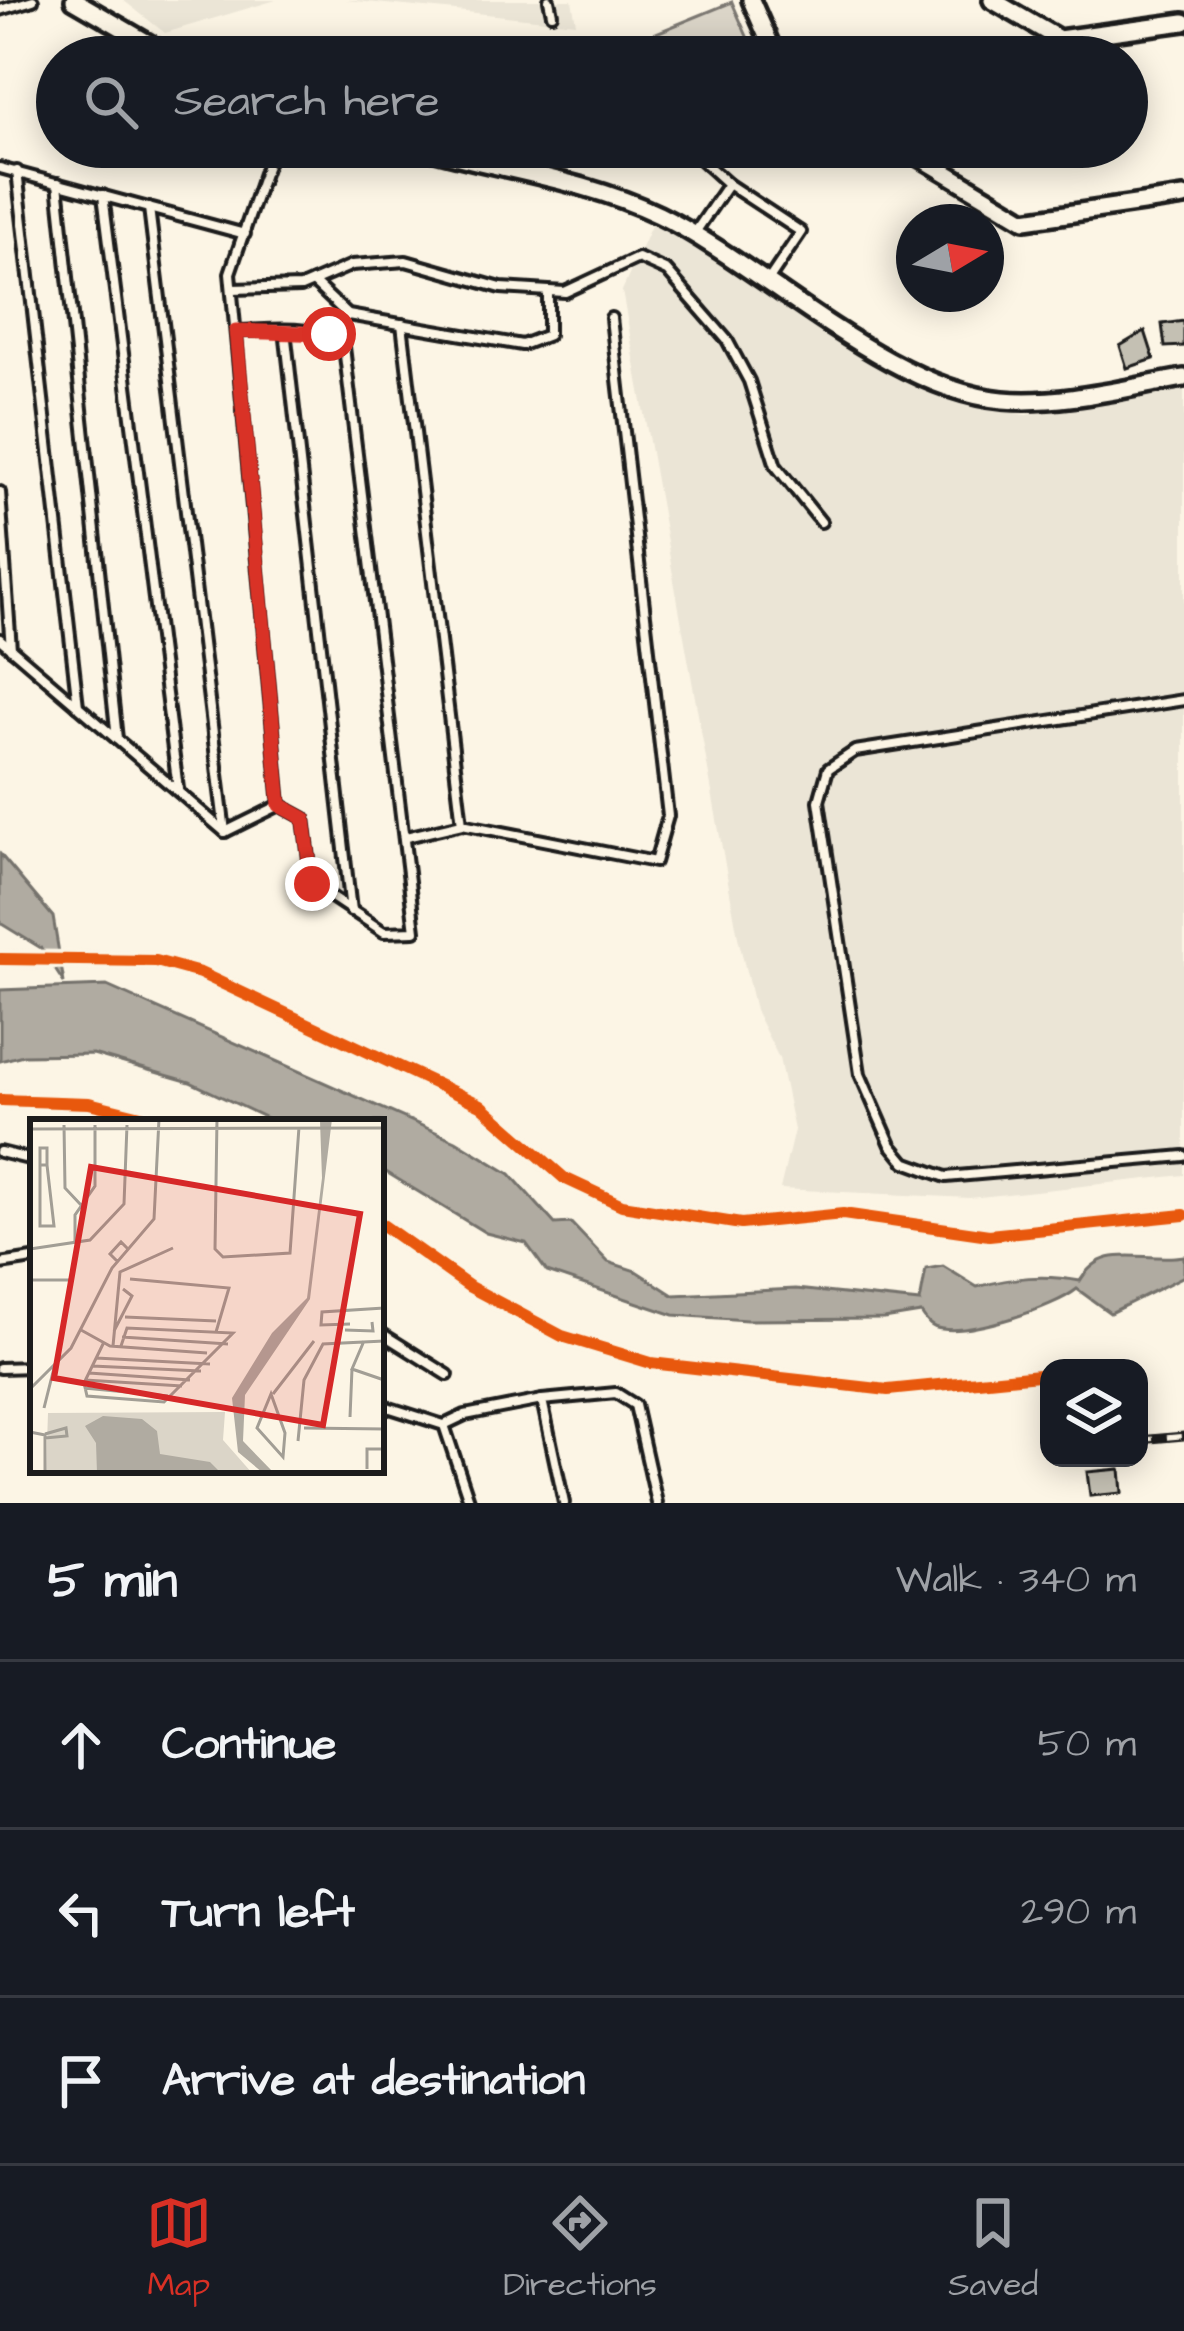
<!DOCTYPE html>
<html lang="en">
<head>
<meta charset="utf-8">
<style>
	:root { --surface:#171b24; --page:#242831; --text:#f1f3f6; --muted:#9ea1a6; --line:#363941; --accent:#d93025 }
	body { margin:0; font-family:"Architects Daughter",sans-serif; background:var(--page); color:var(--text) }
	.controls { position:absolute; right:36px; bottom:36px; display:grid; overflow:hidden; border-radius:24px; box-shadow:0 6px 30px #0003 }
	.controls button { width:108px; height:108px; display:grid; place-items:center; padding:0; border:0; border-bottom:3px solid var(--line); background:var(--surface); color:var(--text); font:60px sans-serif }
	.compass { position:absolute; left:896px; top:204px; width:108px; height:108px; border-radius:50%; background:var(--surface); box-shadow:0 6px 30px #0003; rotate:80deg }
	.stop { position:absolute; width:36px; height:36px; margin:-27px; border:9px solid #d93025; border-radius:50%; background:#fff }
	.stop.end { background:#d93025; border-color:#fff; box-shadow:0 3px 12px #0008 }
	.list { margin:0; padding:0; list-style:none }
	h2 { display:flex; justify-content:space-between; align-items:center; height:156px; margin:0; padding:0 48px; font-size:51px }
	h2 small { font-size:39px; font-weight:400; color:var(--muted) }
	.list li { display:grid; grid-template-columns:78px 1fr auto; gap:36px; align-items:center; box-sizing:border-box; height:168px; padding:0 48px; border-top:3px solid var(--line) }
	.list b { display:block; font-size:45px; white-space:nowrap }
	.list em { font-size:39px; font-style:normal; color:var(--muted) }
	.icon { flex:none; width:66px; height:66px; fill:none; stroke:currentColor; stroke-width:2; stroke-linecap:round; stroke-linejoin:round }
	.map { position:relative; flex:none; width:1184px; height:1503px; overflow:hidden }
	.search { position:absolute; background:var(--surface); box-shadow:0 6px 30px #0003; left:36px; right:36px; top:36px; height:132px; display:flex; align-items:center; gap:30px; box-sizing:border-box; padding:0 42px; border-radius:66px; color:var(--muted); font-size:45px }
	.sheet { height:660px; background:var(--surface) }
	nav { display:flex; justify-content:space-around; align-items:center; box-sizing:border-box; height:168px; border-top:3px solid var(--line); background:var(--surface); font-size:33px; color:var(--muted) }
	nav a { display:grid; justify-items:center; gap:6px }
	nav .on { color:var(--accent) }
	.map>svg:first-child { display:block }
</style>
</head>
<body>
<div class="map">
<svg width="1184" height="1503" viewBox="0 0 1184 1503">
	<rect width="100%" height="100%" fill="#fcf5e5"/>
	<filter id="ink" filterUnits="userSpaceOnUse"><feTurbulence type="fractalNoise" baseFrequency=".00833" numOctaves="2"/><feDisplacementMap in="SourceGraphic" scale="24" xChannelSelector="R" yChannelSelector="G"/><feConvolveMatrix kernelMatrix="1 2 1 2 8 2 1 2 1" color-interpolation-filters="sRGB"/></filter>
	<g filter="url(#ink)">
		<g fill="#ebe5d6">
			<path d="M123 0H276L165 33Z"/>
			<path d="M346 0H572L576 23Z"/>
			<path d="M653 221 898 377 965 405 1026 415 1184 388V1175L970 1198 780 1189 794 1130 779 1058 755 1010 738 937 622 291Z"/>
		</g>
		<path fill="#dbd5c8" stroke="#7c7872" stroke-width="3" d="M732 2 756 57H654L649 36Z"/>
		<g fill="#b0aba1" stroke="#75726c" stroke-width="3">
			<path d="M0 854 53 917 64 983 41 948 0 923Z"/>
			<path d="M107 986 456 1141 510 1174 555 1224 571 1223 608 1262 636 1271 673 1295 796 1289 920 1302 926 1269 943 1266 977 1287C1014 1277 1044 1274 1080 1281 1104 1240 1143 1263 1184 1256V1276L1110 1313 1077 1289C1054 1308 972 1334 942 1329 931 1328 927 1322 921 1313L884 1319 747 1320 674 1315 547 1272 526 1243 486 1233 381 1169V1122H275L190 1082 93 1054 23 1055 0 1061V990Z"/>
		</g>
		<g fill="#c4c0b3" stroke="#1c1c1c" stroke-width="3">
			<path d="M1184 321V346L1165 347 1162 324Z"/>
			<path d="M1145 331 1154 359 1127 368 1120 346Z"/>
			<path d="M1120 1469 1122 1493 1090 1496 1087 1472Z"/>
		</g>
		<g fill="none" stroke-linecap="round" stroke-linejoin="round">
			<defs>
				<g id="service">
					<path d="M549 0 552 14"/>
					<path d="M0 10 33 0"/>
					<path d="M273 147 230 273 280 805"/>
					<path d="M687 147 728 184"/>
					<path d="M0 168 245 234"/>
					<path d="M17 171 78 706"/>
					<path d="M58 183 117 739"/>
					<path d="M103 195 178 789"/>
					<path d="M149 208 225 832"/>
					<path d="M694 234 728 184 801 232 768 281"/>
					<path d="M313 282 348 315 522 345 548 335V291"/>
					<path d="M232 289 301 287 352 265 406 261 501 288 565 292 638 258 667 271 727 340 749 381 776 466 821 522"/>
					<path d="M402 324 462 824"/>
					<path d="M285 330 351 911"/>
					<path d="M329 334 348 315"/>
					<path d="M0 492 11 649"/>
					<path d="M0 639 225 832 280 805 304 818 312 884 384 932 415 931 344 347C315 322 272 331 236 331"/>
					<path d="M1184 700 855 751 828 769 819 801 860 1074 891 1145 905 1162 946 1177 1184 1156"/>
					<path d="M406 837 462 824 655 862 668 816 611 318"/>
					<path d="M0 1152 33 1160"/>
					<path d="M0 1264 33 1259"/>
					<path d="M381 1333 448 1375"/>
					<path d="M0 1368 33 1367"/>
					<path d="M381 1405 444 1425 470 1503"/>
					<path d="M444 1425 465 1415 542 1400"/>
					<path d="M564 1503 542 1400 616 1393 635 1405 657 1503"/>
				</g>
				<g id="minor">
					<path d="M74 0 172 57"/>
					<path d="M751 0 776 57"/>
					<path d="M992 0 1059 39 1184 22"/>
					<path d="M421 147C500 170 584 179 659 215 763 266 888 390 1003 400 1063 405 1125 388 1184 378"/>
					<path d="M903 147 1025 220 1184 197"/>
				</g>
			</defs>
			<use href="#service" stroke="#1c1c1c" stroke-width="16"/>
			<use href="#minor" stroke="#1c1c1c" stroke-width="24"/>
			<use href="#service" stroke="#fcf5e5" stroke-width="8"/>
			<use href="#minor" stroke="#fcf5e5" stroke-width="15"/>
			<defs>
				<g id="rail">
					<path d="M1139 1440 1184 1436"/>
					<path d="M1047 1449H1049"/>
				</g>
			</defs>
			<use href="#rail" stroke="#1c1c1c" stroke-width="9"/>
			<use href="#rail" stroke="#fcf5e5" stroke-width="4.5" stroke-dasharray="14" stroke-linecap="butt"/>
			<defs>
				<g id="cycleway">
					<path d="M0 959 156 961 200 973 481 1105 564 1178 622 1205 741 1224 843 1214 989 1235 1184 1215"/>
					<path d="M0 1100 89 1103 165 1122"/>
					<path d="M381 1224 470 1287 562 1336 651 1363 888 1390 1049 1374"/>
				</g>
			</defs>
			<use href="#cycleway" stroke="#fcf5e5" stroke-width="20"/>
			<use href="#cycleway" stroke="#e8590c" stroke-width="12"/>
		</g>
	</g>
	<g fill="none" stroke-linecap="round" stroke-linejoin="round" filter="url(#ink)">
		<path stroke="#d93025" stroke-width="15" d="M312 884 304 818 280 805 236 331 329 334"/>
	</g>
	<g transform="translate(30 1119)">
		<rect width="354" height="354" fill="#fcf5e5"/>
		<path d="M195 293 193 321 222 354H16L18 294Z" fill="#dbd5c8"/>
		<path d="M302 0 280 180 215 276 213 322 242 352 256 354H233L208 333 202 279 242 214 277 179 292 59 290 2ZM73 297 112 300 127 312 130 335 180 343 191 354H67L66 324 55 307Z" fill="#b0aba1"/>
		<path fill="none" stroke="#a29e95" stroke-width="3" d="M187 0 185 130 193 138 260 134 269 8M34 6 35 69 51 86M0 10 354 9M10 46H17L24 107H10V29H17V46M45 125V96L65 67V6M0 130 60 121 94 85 97 6M88 143 80 135 91 123 99 131M100 160 199 169 186 213M0 161H44M95 198 186 202M320 205 291 206 292 193 354 189M51 211 80 227 177 234M315 211 343 212 342 203M84 212 102 177 93 170M92 218 198 225M334 222 322 250 354 261M74 223 54 264 57 277 134 283 203 214 97 209 91 227M83 227 90 153 143 129M66 239 180 245M62 247 171 252M59 254 160 261M55 261 152 267M54 269 138 277M0 270 41 229 82 149 124 100 129 0M241 275 255 314 253 338 227 309ZM243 275 284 222M14 289 24 249M320 298 322 250M274 309 354 310M0 313 15 316V354M15 315 36 309 37 317 15 319M268 322 274 261 293 225 354 222M337 350V330H354"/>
		<path fill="#d62828" fill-opacity="0.15" stroke="#d62828" stroke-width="6" d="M61 48 330 95 293 306 24 259Z"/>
		<rect width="354" height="354" fill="none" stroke="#1c1c1c" stroke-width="6"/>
	</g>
</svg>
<div class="controls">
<button><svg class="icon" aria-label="layers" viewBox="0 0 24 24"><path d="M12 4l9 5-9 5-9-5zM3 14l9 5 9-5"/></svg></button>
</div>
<svg class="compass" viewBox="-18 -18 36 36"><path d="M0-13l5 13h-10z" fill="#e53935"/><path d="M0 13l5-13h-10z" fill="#9ea1a6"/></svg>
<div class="stop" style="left:329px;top:334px"></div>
<div class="stop end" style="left:312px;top:884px"></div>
<div class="search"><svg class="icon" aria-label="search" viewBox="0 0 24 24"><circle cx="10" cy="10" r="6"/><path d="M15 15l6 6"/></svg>Search here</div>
</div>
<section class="sheet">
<h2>5 min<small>Walk · 340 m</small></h2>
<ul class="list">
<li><svg class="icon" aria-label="ahead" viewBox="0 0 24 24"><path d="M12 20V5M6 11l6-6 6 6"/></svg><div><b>Continue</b></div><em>50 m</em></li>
<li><svg class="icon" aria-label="left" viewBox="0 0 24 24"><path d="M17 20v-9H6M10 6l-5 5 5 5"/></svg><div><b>Turn left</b></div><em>290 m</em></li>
<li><svg class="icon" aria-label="arrive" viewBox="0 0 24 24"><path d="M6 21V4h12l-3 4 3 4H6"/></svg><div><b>Arrive at destination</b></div></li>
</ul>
</section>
<nav>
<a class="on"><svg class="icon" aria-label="map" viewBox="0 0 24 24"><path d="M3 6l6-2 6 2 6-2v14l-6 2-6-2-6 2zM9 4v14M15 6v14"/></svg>Map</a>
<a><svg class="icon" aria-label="directions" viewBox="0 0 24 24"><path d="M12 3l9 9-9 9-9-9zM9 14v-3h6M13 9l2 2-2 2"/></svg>Directions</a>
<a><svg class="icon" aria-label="saved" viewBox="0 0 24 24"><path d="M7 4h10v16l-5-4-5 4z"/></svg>Saved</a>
</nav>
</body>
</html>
